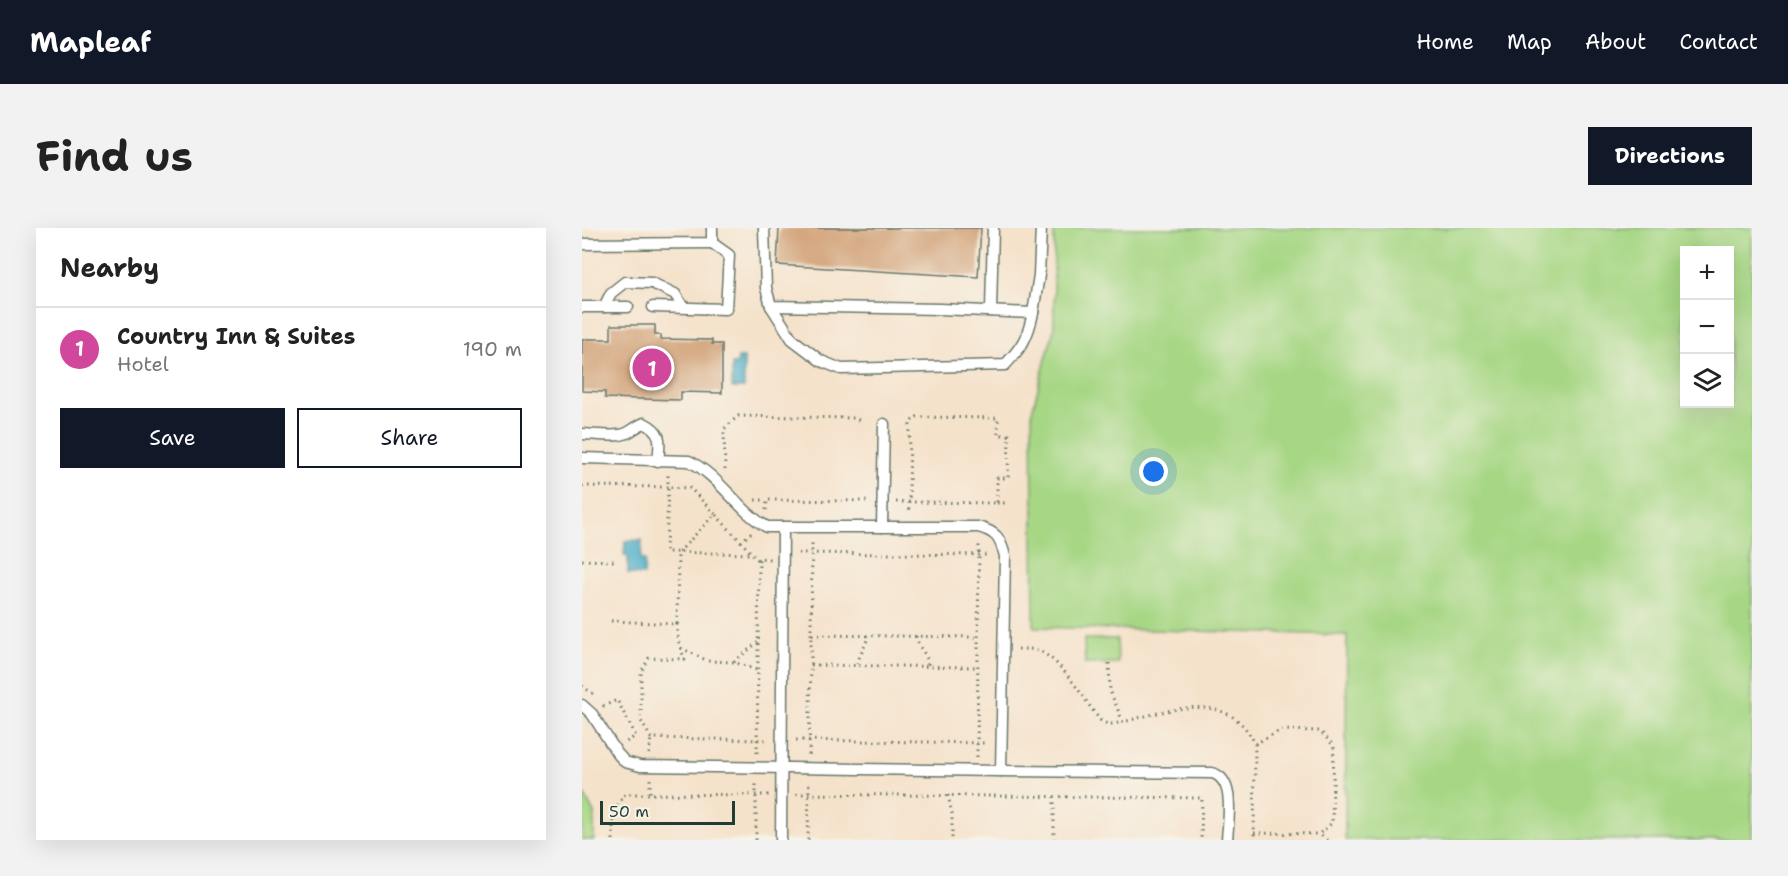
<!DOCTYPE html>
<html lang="en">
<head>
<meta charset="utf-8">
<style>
	:root { --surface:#fff; --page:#f2f2f2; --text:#222; --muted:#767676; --line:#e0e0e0; --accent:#111827 }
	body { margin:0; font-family:"Shantell Sans",sans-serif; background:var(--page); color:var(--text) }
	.controls { position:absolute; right:18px; top:18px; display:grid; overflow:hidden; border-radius:0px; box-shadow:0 6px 24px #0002 }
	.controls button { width:54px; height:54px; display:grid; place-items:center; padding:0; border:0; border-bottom:2px solid var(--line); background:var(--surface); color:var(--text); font:30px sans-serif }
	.scale { position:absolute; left:18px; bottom:15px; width:135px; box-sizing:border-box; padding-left:6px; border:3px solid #1f3d34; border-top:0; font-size:16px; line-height:21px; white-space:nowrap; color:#1f3d34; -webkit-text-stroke:4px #f7f3e8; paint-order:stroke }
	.you { position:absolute; left:572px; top:244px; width:21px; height:21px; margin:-15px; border:4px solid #fff; border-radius:50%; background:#1a73e8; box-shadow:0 0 0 9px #1a73e833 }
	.badge { display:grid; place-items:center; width:39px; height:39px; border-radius:50%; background:var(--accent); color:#fff; font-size:20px; font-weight:700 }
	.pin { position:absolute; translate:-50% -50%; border:3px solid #fff; box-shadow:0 2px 6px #0006 }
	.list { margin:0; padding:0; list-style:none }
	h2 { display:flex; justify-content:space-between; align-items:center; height:78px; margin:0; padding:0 24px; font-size:26px }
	h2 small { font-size:20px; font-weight:400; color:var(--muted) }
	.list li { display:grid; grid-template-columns:39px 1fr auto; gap:18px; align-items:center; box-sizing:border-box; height:84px; padding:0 24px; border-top:2px solid var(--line) }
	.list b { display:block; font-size:22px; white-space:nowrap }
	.list p { margin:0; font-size:20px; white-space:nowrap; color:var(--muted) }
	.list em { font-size:20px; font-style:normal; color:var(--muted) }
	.actions { display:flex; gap:12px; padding:18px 24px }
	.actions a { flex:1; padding:14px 0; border:2px solid var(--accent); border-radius:0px; text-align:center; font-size:21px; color:var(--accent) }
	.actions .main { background:var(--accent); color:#fff }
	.icon { flex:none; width:33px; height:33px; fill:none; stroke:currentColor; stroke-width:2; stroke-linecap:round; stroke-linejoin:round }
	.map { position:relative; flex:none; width:1170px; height:612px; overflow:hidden; border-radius:0px }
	header { display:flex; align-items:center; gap:36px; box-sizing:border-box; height:84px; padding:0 30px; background:var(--accent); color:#fff }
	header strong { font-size:28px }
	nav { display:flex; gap:33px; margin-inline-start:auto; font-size:21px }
	.intro { display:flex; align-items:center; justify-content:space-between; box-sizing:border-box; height:144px; padding:0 36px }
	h1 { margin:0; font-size:42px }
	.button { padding:15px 27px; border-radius:0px; background:var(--accent); color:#fff; font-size:21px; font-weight:700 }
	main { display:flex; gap:36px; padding:0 36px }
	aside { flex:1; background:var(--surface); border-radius:0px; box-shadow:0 6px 24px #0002 }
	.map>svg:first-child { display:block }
</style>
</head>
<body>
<header>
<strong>Mapleaf</strong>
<nav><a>Home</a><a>Map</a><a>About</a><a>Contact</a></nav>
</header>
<div class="intro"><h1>Find us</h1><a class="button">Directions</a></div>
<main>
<aside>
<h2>Nearby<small></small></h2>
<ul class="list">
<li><span class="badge" style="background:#d1479c">1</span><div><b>Country Inn &amp; Suites</b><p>Hotel</p></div><em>190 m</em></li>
</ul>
<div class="actions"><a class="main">Save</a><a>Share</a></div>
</aside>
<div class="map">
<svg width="1170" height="612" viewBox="0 0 1170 612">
	<rect width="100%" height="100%" fill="#f7f3e8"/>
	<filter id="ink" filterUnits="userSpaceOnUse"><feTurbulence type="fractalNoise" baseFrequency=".0167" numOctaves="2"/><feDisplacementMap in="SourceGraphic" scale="12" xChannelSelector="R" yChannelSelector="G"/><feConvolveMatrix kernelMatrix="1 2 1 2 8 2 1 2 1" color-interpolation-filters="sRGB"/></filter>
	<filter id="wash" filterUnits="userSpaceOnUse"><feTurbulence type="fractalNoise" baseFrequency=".008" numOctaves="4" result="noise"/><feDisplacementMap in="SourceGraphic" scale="24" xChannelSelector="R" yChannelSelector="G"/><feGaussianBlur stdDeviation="1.35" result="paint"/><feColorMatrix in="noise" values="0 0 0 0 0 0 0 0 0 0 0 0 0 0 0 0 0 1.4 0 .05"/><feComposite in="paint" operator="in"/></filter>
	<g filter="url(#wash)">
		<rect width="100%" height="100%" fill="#f5e2cb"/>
		<g fill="#a7d785" stroke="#638a5c" stroke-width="1.5" fill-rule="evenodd">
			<path d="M472 0H1170V612H763L765 407 452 399 450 183 472 101ZM1102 22H1148V176H1102Z"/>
			<path d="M502 411H535L536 435 503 436Z"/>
			<path d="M0 562 12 585V612H0Z"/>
		</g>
		<g fill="#48adc7" stroke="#34757e" stroke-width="1.5">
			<path d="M156 130H162V160H150V136H155Z"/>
			<path d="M60 312 59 332H63L62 347 46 346V328L42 327 43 313Z"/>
		</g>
		<g id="blocks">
			<g fill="#ce9a6d">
				<path d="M197 0H399L396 49 195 37Z"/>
				<path d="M29 97H73V107H79V111L130 112V116H140V165L99 164V172L23 170V164L0 163V111H29Z"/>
			</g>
		</g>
	</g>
	<g filter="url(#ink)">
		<use href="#blocks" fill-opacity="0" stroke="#6a7769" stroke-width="1.5"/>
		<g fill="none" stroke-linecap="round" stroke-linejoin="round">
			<defs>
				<g id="service">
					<path d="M182 0 184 60 189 78 358 81 451 85 457 47 459 0"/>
					<path d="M0 16 130 15V0"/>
					<path d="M189 78 210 111 239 133 259 141 423 137C440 119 446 109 451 85"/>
					<path d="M0 79H46"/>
					<path d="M22 79 29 65 43 54 70 55 93 66 101 79"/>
					<path d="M71 79 144 81 147 27 130 15"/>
					<path d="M409 83 411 0"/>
					<path d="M0 206C11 206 35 210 45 205 51 202 53 199 62 195 81 204 78 214 76 233"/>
					<path d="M0 230 107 233C138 248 155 282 185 299H396C415 304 418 310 423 328L419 543 58 538 43 534 35 525 10 486 0 477"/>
					<path d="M300 299 302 196"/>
					<path d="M419 543 630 545C654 551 646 592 645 612"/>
					<path d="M199 612 201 299"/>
				</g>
			</defs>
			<use href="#service" stroke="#6a7769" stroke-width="13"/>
			<g stroke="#6a7769" stroke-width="3" stroke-dasharray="1.5 4.5" stroke-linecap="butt">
				<path d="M143 242 142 201 156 188 272 190 277 192"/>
				<path d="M0 258 86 259V246"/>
				<path d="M173 272H185"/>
				<path d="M314 274H327L415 275V250H426L427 207H416V190L335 189 328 194 327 274V286"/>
				<path d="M415 275H423"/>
				<path d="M184 282 185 272 288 273"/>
				<path d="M133 286 108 260 86 259 84 324 170 326"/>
				<path d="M159 314 169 305"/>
				<path d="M216 325 408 327"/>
				<path d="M0 332 33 333"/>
				<path d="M29 393 95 396C95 409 97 419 103 431L67 430 59 444V493L69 510 187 512"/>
				<path d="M95 396 96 325 133 286 176 332"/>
				<path d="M229 407 230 313"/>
				<path d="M334 408C336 421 347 427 346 438"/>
				<path d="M99 420 126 433 152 434 175 442"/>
				<path d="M436 421C444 421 452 420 459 424 482 435 502 472 518 492 526 498 532 496 541 494"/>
				<path d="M152 434 176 414"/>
				<path d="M527 435 528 463 541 494C588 482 647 460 673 516L672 612"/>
				<path d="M229 436V407L396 409"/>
				<path d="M275 436C278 426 284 418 286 408"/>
				<path d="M0 458 13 467"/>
				<path d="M21 477 22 478 35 472 54 508 44 514"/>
				<path d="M214 512 406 515"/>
				<path d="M673 516 699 502 738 503 752 518 750 595 737 606 745 612"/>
				<path d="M175 525 177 330 188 331"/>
				<path d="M67 526 69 510"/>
				<path d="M227 527 229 437 396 439"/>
				<path d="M395 529 397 314"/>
				<path d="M68 551V566L187 567"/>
				<path d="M214 566 620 570 619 612"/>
				<path d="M366 567 370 586V612"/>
				<path d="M672 605 737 606"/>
				<path d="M31 612V584L43 566H68"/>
				<path d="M174 612V553"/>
				<path d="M226 612 227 554"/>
				<path d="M472 612V569"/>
			</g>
			<use href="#service" stroke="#fff" stroke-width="10"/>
		</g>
	</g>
</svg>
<div class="controls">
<button>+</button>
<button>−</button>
<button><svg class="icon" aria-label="layers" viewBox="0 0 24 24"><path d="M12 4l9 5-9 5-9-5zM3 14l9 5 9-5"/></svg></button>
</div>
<div class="scale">50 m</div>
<div class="you"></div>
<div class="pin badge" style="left:70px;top:140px;background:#d1479c">1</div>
</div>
</main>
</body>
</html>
